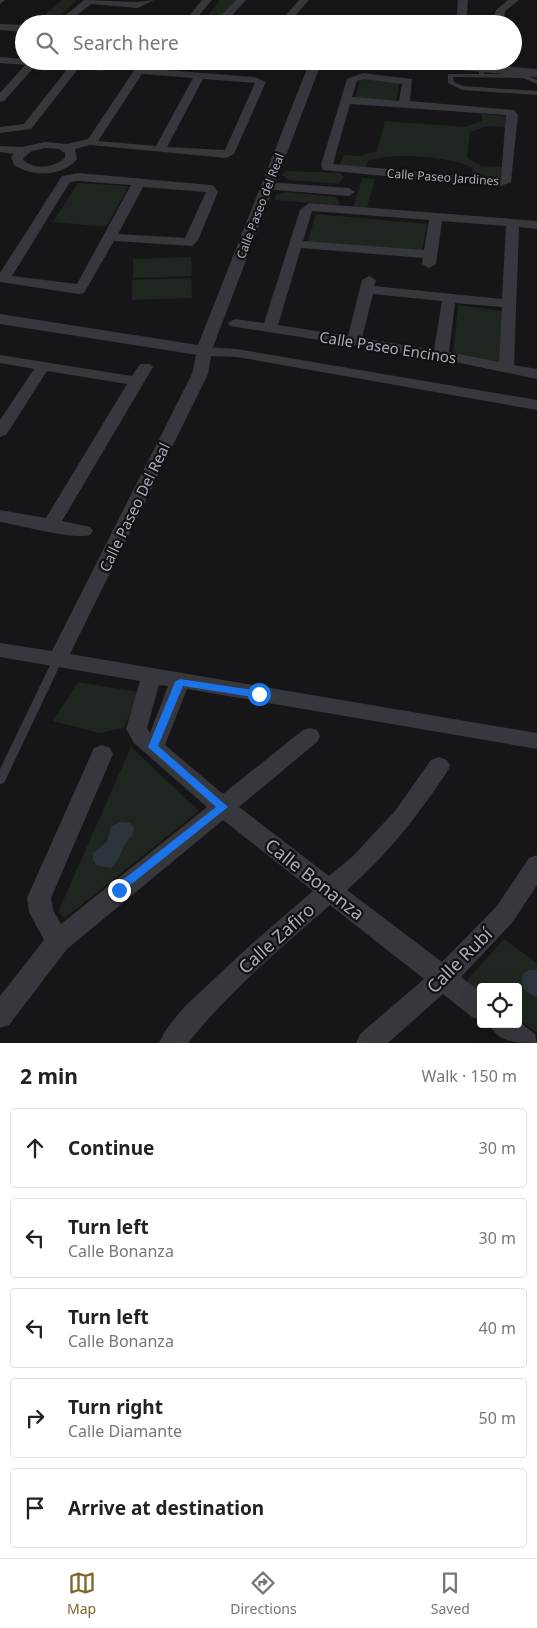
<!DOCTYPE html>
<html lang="en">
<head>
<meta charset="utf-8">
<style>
	:root { --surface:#fff; --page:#f2f2f2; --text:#222; --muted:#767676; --line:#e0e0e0; --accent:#80622a }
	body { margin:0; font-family:"Noto Sans",sans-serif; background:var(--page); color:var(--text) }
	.controls { position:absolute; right:15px; bottom:15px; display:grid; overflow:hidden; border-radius:5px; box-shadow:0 5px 20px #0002 }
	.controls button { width:45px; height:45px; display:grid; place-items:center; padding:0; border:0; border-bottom:1px solid var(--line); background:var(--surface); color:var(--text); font:25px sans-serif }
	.stop { position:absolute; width:15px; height:15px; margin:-11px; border:4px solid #1a73e8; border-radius:50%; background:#fff }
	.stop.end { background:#1a73e8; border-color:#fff; box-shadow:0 1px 5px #0008 }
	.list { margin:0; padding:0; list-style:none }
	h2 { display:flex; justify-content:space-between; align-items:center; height:65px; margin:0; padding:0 20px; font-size:21px }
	h2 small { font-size:16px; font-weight:400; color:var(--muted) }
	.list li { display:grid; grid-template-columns:32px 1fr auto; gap:15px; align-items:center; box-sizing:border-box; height:80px; margin:0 10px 10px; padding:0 10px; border:1px solid var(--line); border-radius:5px }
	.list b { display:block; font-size:19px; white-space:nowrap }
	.list p { margin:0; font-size:16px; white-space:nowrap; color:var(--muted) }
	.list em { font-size:16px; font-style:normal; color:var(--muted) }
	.icon { flex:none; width:28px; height:28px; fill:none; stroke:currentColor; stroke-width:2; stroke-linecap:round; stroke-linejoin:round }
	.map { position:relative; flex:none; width:537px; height:1043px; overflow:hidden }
	.search { position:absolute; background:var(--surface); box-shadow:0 5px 20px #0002; left:15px; right:15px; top:15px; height:55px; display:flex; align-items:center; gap:12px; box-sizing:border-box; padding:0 18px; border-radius:28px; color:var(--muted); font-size:19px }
	.sheet { height:515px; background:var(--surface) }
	nav { display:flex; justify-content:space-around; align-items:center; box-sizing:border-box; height:70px; border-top:1px solid var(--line); background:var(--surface); font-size:14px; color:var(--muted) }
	nav a { display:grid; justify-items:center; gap:2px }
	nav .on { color:var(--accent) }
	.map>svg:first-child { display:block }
</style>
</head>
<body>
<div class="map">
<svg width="537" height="1043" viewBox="0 0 537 1043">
	<rect width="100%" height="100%" fill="#161618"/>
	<g fill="#1e261f">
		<path d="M62 0H77L50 24H34Z"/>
		<path d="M220 0H241L219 23 203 21Z"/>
		<path d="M360 78 400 81 396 101 355 100Z"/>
		<path d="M482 114 505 116V127L488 126 470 132 467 158 481 166 502 167 500 180 471 179 473 168C447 156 395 152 368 161L365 169 338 167 344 155 359 156 377 151 385 121 465 127 482 121Z"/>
		<path d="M285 171 339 173 344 177 339 184 289 180 282 175Z"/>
		<path d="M362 178 375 179 367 208H353Z"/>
		<path d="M78 183 129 186 106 227 53 222Z"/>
		<path d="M286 192 335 197 340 202 339 205 275 200 276 195Z"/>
		<path d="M316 214 427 224 422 251 307 243Z"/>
		<path d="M191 257 192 276 133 278V259Z"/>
		<path d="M191 278 192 298 132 300V280Z"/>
		<path d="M458 305 502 311 499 363 453 355Z"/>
		<path d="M78 682 139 692 124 728 99 733 53 721Z"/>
		<path d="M131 747 199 811 65 918 58 912Z"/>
		<path d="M504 939 537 963V1033L518 1019V987H481V993L465 982Z"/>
	</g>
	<g fill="#2c353c">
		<path d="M120 822 130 823 134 827 133 835C118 849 124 856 111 868L96 865 93 860V853L107 842 111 827Z"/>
		<path d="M529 970H537V997C525 993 520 987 523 974Z"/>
	</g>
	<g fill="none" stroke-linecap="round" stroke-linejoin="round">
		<g fill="#37383d" fill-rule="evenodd">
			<path d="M0 0H5L0 4Z"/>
			<path d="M104 19 124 23 126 24 105 22 101 24H95Z"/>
			<path d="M482 69 485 71 484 74H524L537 80V84L523 78 453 77 454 82 463 86 537 91V95L462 90 448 83V74H479V71Z"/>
			<path d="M57 657 60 658 62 661 4 783 0 784V769L52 661 54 658Z"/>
		</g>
		<g fill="#37383d" fill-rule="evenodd">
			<path d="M84 0 137 2 154 0 138 8 91 4 66 24H55Z"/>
			<path d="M202 0H212L195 20 216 21 236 0H246L224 24H178L189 16Z"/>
			<path d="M299 0H309L288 24H278Z"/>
			<path d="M458 0H468L466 24H456Z"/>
			<path d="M508 0H519L505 11 503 24H493L496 10Z"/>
			<path d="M0 57 24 59V61L102 65 107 68 102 71 78 69 31 129 0 133V127L24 124 68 68 35 66 4 101 0 102V93L25 65 0 63Z"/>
			<path d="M139 68 255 77 266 82 234 154 226 158 90 145 75 149 77 159C62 177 32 177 14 165L11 157 14 154 0 152V146L22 147 45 142 67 144 88 139 135 69ZM142 74 193 78 156 146 98 141ZM203 79 255 83 225 150 167 147ZM45 148 59 149 65 153V158C53 168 37 170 24 161L23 158 32 151Z"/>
			<path d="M363 73 412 79 410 101 514 110 518 115 511 182 498 187 323 170 321 165 347 79ZM363 79 402 84 399 101 352 97 357 81ZM350 104 506 115 501 177 496 179 333 164Z"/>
			<path d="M78 173 210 185 214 186 218 192 198 240 192 246 114 241 84 293 79 294 0 282V273L62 176ZM78 181 131 185 77 284 12 276 70 182ZM143 187 206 192 185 238 118 234Z"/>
			<path d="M267 182 349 188 355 192 349 196 263 189 261 186 263 183Z"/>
			<path d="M309 203 537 221V229L519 227 514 365 537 369V379L441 359 230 326 228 323 235 319 264 323 300 210ZM312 211 429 220 424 250 303 241ZM442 221 506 226 502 299 374 286 376 280 369 276 362 280 348 336 278 325 301 248 423 258 422 264 429 268 436 264ZM373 294 442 301 434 350 362 338ZM455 303 502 307 499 362 449 352Z"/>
			<path d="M204 347 237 349 537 400V410L237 357 211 356 208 374 70 654 537 733V749L187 689 165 745 223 794 303 730 310 728 317 730 320 736 317 742 239 807 329 876 352 857 395 811 431 760 439 757 447 760 450 766 447 772C416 818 389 853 347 890L442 962 496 907 529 858 537 855V885L512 923 461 977 481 992V1020L472 1017 443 994 388 1043H356L360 1034 424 979 330 905C281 948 229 991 188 1043H159C170 1018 194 998 213 980 245 949 279 920 313 891L223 820 67 949 9 1025 0 1028V996L44 940 29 912 27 898 94 748 102 745 110 748 113 754 51 898 53 910 61 924 207 807 134 743 126 729 140 681 0 657V643L52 651 192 374 197 351ZM159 685 168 686 150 733 147 728Z"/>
			<path d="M0 355 132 376 140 364H150L153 367 62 521 90 527 93 531 90 535C73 540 20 525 0 522V510L46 518 127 384 47 371 6 435 0 437V420L34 369 0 363Z"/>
			<path d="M518 1021 535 1034 537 1043C516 1043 499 1043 489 1024H518Z"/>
		</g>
		<g fill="#37383d" fill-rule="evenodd">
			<path d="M0 24 24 25V32L0 30Z"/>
			<path d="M310 61H322L210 355 204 356 0 324V314L198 345Z"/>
			<path d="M397 61H447L537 69V77L403 65Z"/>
		</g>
	</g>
	<path fill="#1a73e8" d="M180 679 259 691 264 694 259 698 183 686 158 746 228 807 119 894 115 893V886L216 807 148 747 175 682Z"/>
	<g text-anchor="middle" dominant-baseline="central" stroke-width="4.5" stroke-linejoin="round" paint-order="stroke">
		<g font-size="12" fill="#a8adb8" stroke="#111113">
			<text transform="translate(443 177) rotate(4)">Calle Paseo Jardines</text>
			<text transform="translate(260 206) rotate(-69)">Calle Paseo del Real</text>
		</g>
		<g font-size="15" fill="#a8adb8" stroke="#111113">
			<text transform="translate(388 347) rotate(9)">Calle Paseo Encinos</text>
			<text transform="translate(134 507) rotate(-64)">Calle Paseo Del Real</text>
		</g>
		<g font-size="18" fill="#a8adb8" stroke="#111113">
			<text transform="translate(315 879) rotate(38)">Calle Bonanza</text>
			<text transform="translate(276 938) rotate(-42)">Calle Zafiro</text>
			<text transform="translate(459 960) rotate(-45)">Calle Rubí</text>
		</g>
	</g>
</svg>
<div class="controls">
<button><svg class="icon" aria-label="locate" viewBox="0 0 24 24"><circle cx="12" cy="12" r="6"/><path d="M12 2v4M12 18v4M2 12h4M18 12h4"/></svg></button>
</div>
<div class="stop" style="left:259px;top:694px"></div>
<div class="stop end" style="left:119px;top:890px"></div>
<div class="search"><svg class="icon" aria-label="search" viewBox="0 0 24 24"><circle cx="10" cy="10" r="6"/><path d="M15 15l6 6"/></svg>Search here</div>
</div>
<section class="sheet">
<h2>2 min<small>Walk · 150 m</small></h2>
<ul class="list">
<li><svg class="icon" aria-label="ahead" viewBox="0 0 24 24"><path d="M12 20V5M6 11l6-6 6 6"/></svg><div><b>Continue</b></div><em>30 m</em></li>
<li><svg class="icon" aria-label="left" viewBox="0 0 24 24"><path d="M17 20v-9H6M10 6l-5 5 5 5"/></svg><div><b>Turn left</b><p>Calle Bonanza</p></div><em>30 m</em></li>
<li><svg class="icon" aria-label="left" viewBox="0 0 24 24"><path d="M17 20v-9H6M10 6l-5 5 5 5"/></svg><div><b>Turn left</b><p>Calle Bonanza</p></div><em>40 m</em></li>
<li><svg class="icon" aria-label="right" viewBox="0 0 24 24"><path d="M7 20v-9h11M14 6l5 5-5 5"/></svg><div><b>Turn right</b><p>Calle Diamante</p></div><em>50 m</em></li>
<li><svg class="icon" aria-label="arrive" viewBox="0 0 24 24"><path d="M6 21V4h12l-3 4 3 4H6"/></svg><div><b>Arrive at destination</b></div></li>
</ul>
</section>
<nav>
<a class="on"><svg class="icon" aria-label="map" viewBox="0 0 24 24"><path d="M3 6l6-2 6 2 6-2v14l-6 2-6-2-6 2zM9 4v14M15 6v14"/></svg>Map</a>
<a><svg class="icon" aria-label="directions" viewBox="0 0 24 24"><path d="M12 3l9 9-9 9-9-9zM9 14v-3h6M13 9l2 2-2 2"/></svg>Directions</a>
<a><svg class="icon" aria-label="saved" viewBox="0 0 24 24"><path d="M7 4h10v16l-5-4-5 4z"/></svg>Saved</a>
</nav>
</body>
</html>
